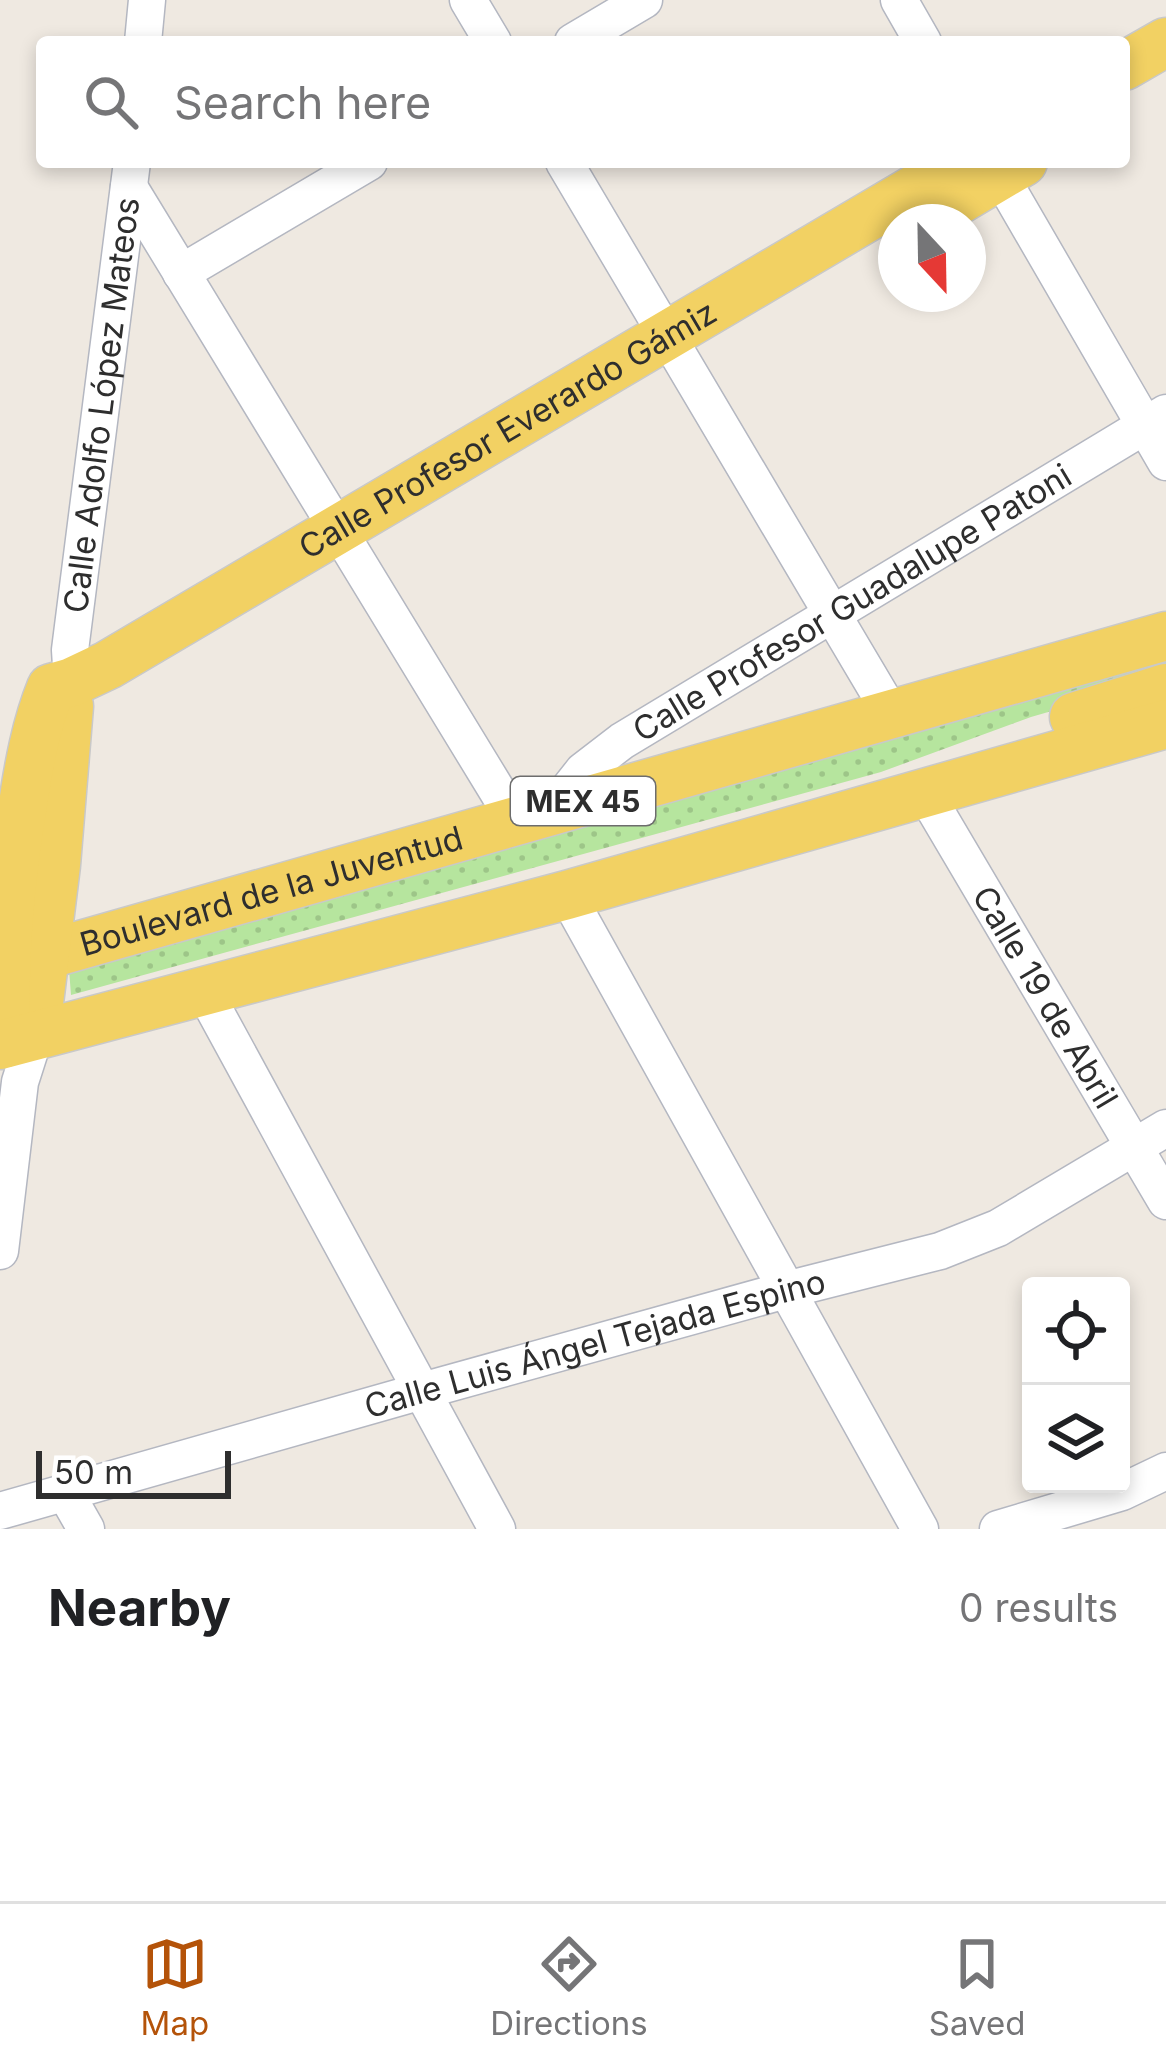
<!DOCTYPE html>
<html lang="en">
<head>
<meta charset="utf-8">
<style>
	:root { --surface:#fff; --page:#f6f6f6; --text:#202124; --muted:#757577; --line:#e0e0e0; --accent:#b45309 }
	body { margin:0; font-family:Inter,sans-serif; background:var(--page); color:var(--text) }
	.controls { position:absolute; right:36px; bottom:36px; display:grid; overflow:hidden; border-radius:12px; box-shadow:0 6px 18px #0003 }
	.controls button { width:108px; height:108px; display:grid; place-items:center; padding:0; border:0; border-bottom:3px solid var(--line); background:var(--surface); color:var(--text); font:60px sans-serif }
	.compass { position:absolute; left:878px; top:204px; width:108px; height:108px; border-radius:50%; background:var(--surface); box-shadow:0 6px 18px #0003; rotate:158deg }
	.scale { position:absolute; left:36px; bottom:30px; width:195px; box-sizing:border-box; padding-left:12px; border:6px solid #2e2e2e; border-top:0; font-size:33px; line-height:42px; white-space:nowrap; color:#2e2e2e; -webkit-text-stroke:9px #fff; paint-order:stroke }
	.list { margin:0; padding:0; list-style:none }
	h2 { display:flex; justify-content:space-between; align-items:center; height:156px; margin:0; padding:0 48px; font-size:51px }
	h2 small { font-size:39px; font-weight:400; color:var(--muted) }
	.icon { flex:none; width:66px; height:66px; fill:none; stroke:currentColor; stroke-width:2; stroke-linecap:round; stroke-linejoin:round }
	.map { position:relative; flex:none; width:1166px; height:1529px; overflow:hidden }
	.search { position:absolute; background:var(--surface); box-shadow:0 6px 18px #0003; left:36px; right:36px; top:36px; height:132px; display:flex; align-items:center; gap:30px; box-sizing:border-box; padding:0 42px; border-radius:12px; color:var(--muted); font-size:45px }
	.sheet { height:372px; background:var(--surface) }
	nav { display:flex; justify-content:space-around; align-items:center; box-sizing:border-box; height:168px; border-top:3px solid var(--line); background:var(--surface); font-size:33px; color:var(--muted) }
	nav a { display:grid; justify-items:center; gap:6px }
	nav .on { color:var(--accent) }
	.map>svg:first-child { display:block }
</style>
</head>
<body>
<div class="map">
<svg width="1166" height="1529" viewBox="0 0 1166 1529">
	<defs>
		<pattern id="grass-dots" width="8" height="8" patternUnits="userSpaceOnUse" patternTransform="scale(3)"><rect width="8" height="8" fill="#b6e59e"/><path d="M2 2h.1M6 6h.1" fill="none" stroke="#9dc588" stroke-width="1.8" stroke-linecap="round"/></pattern>
	</defs>
	<rect width="100%" height="100%" fill="#efe9e1"/>
	<path fill="url(#grass-dots)" d="M1166 650V678L1031 717 881 772 71 995 69 969Z"/>
	<g fill="none" stroke-linecap="round" stroke-linejoin="round">
		<defs>
			<g id="minor">
				<path d="M468 0 493 42"/>
				<path d="M899 0 923 42"/>
				<path d="M143 42 147 0"/>
				<path d="M573 42 644 0"/>
				<path d="M564 162 892 715"/>
				<path d="M992 162 1166 462"/>
				<path d="M129 187 515 820"/>
				<path d="M181 273 369 162"/>
				<path id="s1" d="M72 682 70 650 132 162"/>
				<path id="s2" d="M925 793 1166 1201"/>
				<path id="s3" d="M553 809 583 771 622 741 1166 413"/>
				<path d="M567 895 920 1529"/>
				<path d="M204 991 497 1529"/>
				<path d="M0 1251 20 1082 35 1035"/>
				<path d="M65 1492 86 1529"/>
				<path id="s4" d="M0 1511 422 1391 786 1290 940 1251 998 1228 1166 1128"/>
				<path d="M998 1529 1122 1492 1166 1471"/>
			</g>
			<g id="major">
				<path d="M1124 66 1166 42"/>
				<path d="M930 217 1023 162"/>
				<path d="M1074 717 1166 688"/>
				<path id="s5" d="M0 968 1166 636"/>
				<path d="M35 1035 56 865 69 706"/>
				<path id="s6" d="M6 1043C4 958 9 888 23 804 29 765 36 725 51 688L72 682 108 665C391 495 678 332 961 162"/>
				<path d="M0 1045 567 895 1166 724"/>
			</g>
		</defs>
		<use href="#minor" stroke="#b4b7c1" stroke-width="39"/>
		<use href="#major" stroke="#c9c9c9" stroke-width="51"/>
		<use href="#minor" stroke="#fff" stroke-width="36"/>
		<use href="#major" stroke="#f2d163" stroke-width="48"/>
	</g>
	<g text-anchor="middle" dominant-baseline="central" stroke-width="9" stroke-linejoin="round" paint-order="stroke">
		<rect fill="#fff" stroke="#6d6d6d" stroke-width="3" x="511" y="777" width="144" height="48" rx="9"/>
		<g font-size="30" font-weight="bold" fill="#2e2e2e">
			<text x="583" y="801">MEX 45</text>
		</g>
		<g font-size="33" fill="#2e2e2e" stroke="#fff">
			<text stroke="none"><textPath href="#s1" startOffset="279">Calle Adolfo López Mateos</textPath></text>
			<text stroke="none"><textPath href="#s6" startOffset="885">Calle Profesor Everardo Gámiz</textPath></text>
			<text stroke="none"><textPath href="#s3" startOffset="366">Calle Profesor Guadalupe Patoni</textPath></text>
			<text stroke="none"><textPath href="#s5" startOffset="282">Boulevard de la Juventud</textPath></text>
			<text stroke="none"><textPath href="#s2" startOffset="237">Calle 19 de Abril</textPath></text>
			<text stroke="none"><textPath href="#s4" startOffset="618">Calle Luis Ángel Tejada Espino</textPath></text>
		</g>
	</g>
</svg>
<div class="controls">
<button><svg class="icon" aria-label="locate" viewBox="0 0 24 24"><circle cx="12" cy="12" r="6"/><path d="M12 2v4M12 18v4M2 12h4M18 12h4"/></svg></button>
<button><svg class="icon" aria-label="layers" viewBox="0 0 24 24"><path d="M12 4l9 5-9 5-9-5zM3 14l9 5 9-5"/></svg></button>
</div>
<svg class="compass" viewBox="-18 -18 36 36"><path d="M0-13l5 13h-10z" fill="#e53935"/><path d="M0 13l5-13h-10z" fill="#757577"/></svg>
<div class="scale">50 m</div>
<div class="search"><svg class="icon" aria-label="search" viewBox="0 0 24 24"><circle cx="10" cy="10" r="6"/><path d="M15 15l6 6"/></svg>Search here</div>
</div>
<section class="sheet">
<h2>Nearby<small>0 results</small></h2>
<ul class="list">
</ul>
</section>
<nav>
<a class="on"><svg class="icon" aria-label="map" viewBox="0 0 24 24"><path d="M3 6l6-2 6 2 6-2v14l-6 2-6-2-6 2zM9 4v14M15 6v14"/></svg>Map</a>
<a><svg class="icon" aria-label="directions" viewBox="0 0 24 24"><path d="M12 3l9 9-9 9-9-9zM9 14v-3h6M13 9l2 2-2 2"/></svg>Directions</a>
<a><svg class="icon" aria-label="saved" viewBox="0 0 24 24"><path d="M7 4h10v16l-5-4-5 4z"/></svg>Saved</a>
</nav>
</body>
</html>
